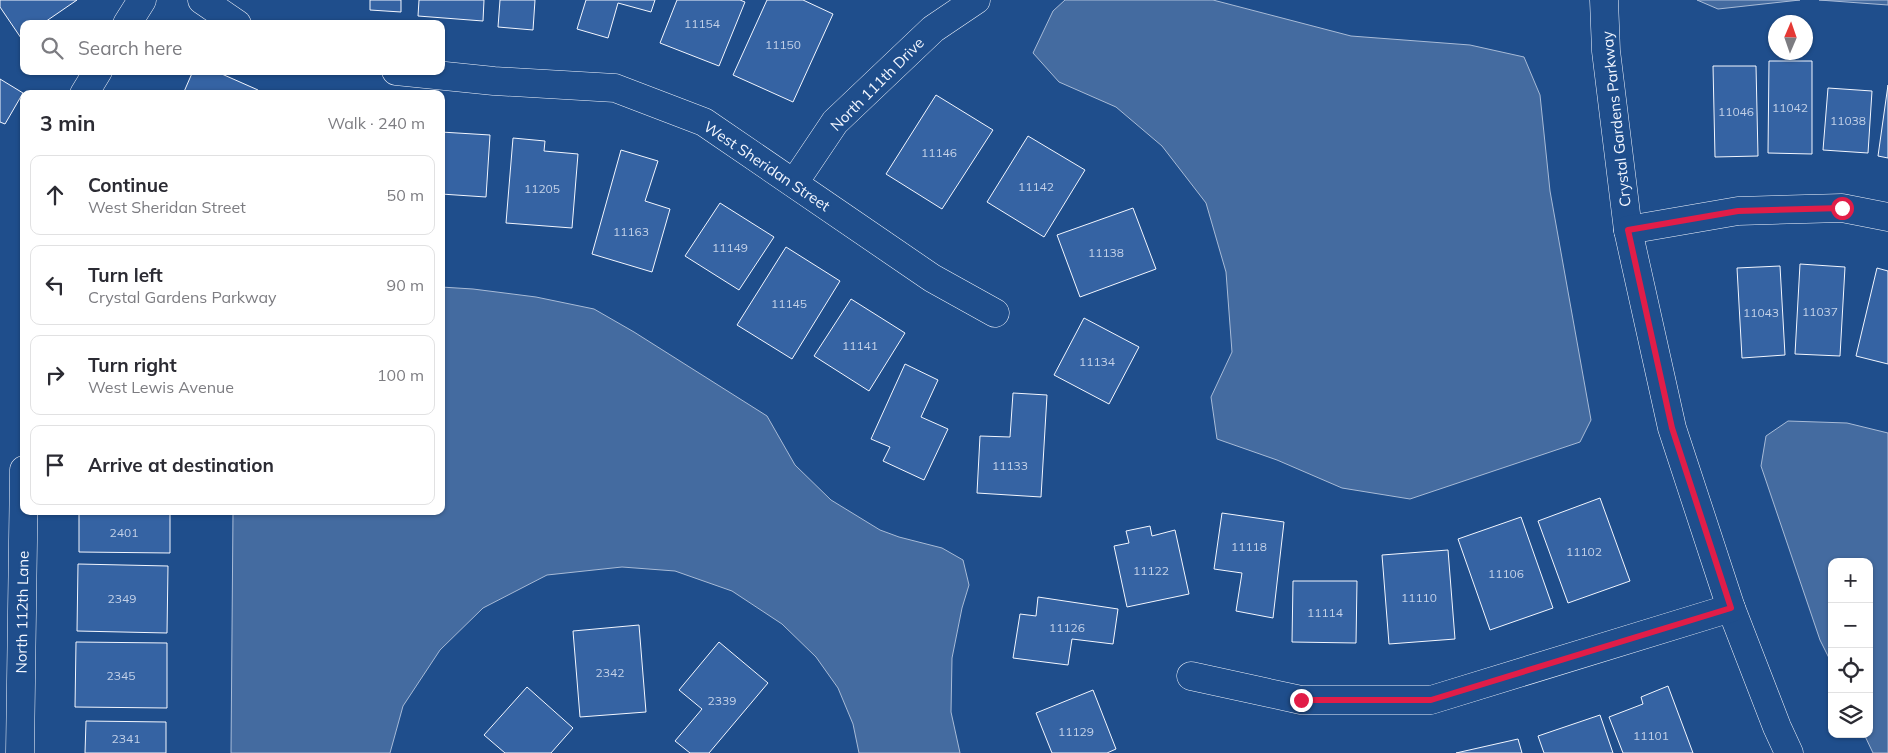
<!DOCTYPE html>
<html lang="en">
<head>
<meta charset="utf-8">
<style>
	:root { --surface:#fff; --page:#f7f7f7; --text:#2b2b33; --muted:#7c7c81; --line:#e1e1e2 }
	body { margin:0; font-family:Mulish,sans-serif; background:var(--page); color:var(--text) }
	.controls { position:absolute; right:15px; bottom:15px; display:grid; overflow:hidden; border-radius:10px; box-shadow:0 1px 4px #0004 }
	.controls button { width:45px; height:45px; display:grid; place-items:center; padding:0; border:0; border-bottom:1px solid var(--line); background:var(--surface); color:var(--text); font:25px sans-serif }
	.compass { position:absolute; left:1768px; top:15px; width:45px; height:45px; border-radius:50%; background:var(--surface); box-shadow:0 1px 4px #0004; rotate:2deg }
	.stop { position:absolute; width:15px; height:15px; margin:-11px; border:4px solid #e11d48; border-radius:50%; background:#fff }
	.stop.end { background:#e11d48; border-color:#fff; box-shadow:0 1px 5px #0008 }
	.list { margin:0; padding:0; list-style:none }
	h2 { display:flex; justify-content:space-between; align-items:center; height:65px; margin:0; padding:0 20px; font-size:21px }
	h2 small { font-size:16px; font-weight:400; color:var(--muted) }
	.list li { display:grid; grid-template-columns:32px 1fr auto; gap:15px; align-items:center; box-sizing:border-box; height:80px; margin:0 10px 10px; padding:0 10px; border:1px solid var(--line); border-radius:10px }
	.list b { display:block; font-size:19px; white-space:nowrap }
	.list p { margin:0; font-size:16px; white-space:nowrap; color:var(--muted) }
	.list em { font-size:16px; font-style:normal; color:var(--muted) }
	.icon { flex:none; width:28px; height:28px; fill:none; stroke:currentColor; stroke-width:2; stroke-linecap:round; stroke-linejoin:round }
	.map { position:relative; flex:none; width:1888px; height:753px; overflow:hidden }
	.search { position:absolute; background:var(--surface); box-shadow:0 1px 4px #0004; left:20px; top:20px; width:425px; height:55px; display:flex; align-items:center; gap:12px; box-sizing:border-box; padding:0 18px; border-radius:10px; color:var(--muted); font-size:19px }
	.panel { position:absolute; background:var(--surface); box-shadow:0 1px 4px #0004; left:20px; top:90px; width:425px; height:425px; border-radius:10px }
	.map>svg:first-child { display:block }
</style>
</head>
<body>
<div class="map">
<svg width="1888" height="753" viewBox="0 0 1888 753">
	<rect width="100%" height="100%" fill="#1f4e8c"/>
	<g fill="#446ba0" stroke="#a8bbd7">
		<path d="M1065 0H1213L1351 36 1470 45 1524 57 1540 95 1550 191 1591 420 1580 442 1410 499 1342 488 1277 460 1217 439 1211 397 1232 352 1226 272 1206 203 1162 146 1116 107 1059 82 1033 53 1053 11Z"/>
		<path d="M1697 0H1800L1718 9Z"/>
		<path d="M1819 0H1888V5Z"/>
		<path d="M441 287 473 289 536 297 594 309 634 332 767 416 795 465 831 500 880 530 899 537 942 548 963 560 969 585 962 608 952 658 951 712 960 753H859L853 724 838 688 816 657 782 624 732 591 675 571 622 567 547 575 483 608 440 650 403 706 390 753H231L233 511H441Z"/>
		<path d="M1788 421 1847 423 1888 433V753H1873L1864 734H1869V562H1832V664L1820 640 1761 466 1766 436Z"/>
	</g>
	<g fill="#3563a3" stroke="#f2f6ff">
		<path d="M0 0H77L42 24H24V36L21 38 0 7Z"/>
		<path d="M370 0H401V12L370 10Z"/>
		<path d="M419 0H484L483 21 418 16Z"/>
		<path d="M500 0H535L533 30 498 27Z"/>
		<path d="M586 0H655L651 12 618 3 608 38 577 29Z"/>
		<path d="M677 0H740L745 2 719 66 660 43Z"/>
		<path d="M767 0H803L833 14 793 102 733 75Z"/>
		<path d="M1769 61H1812V154L1768 153Z"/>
		<path d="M1713 66H1756L1758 156 1715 157Z"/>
		<path d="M193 71H215L258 90 256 94H183Z"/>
		<path d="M0 79 23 93 5 124 0 122Z"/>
		<path d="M1888 85V158L1878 156Z"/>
		<path d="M1828 88 1872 91 1868 153 1823 150Z"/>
		<path d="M936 95 993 130 942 209 886 174Z"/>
		<path d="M441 132 490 135 486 197 441 194Z"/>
		<path d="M1028 136 1085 170 1044 237 987 202Z"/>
		<path d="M513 138 545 141 544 151 578 154 572 228 506 223Z"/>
		<path d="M621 150 658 161 645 201 670 209 652 272 592 254Z"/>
		<path d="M720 203 774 237 739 290 685 256Z"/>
		<path d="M1133 208 1156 269 1080 297 1057 235Z"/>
		<path d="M786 247 840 281 792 359 737 325Z"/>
		<path d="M1800 264 1845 267 1840 356 1795 354Z"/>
		<path d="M1780 266 1785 355 1742 358 1737 268Z"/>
		<path d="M1877 268 1888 271V364L1856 356Z"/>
		<path d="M851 299 905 333 869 391 814 356Z"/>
		<path d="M1084 318 1139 347 1109 404 1054 375Z"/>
		<path d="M905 364 938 380 921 417 948 429 924 480 883 461 890 447 871 439Z"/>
		<path d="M1013 393 1047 395 1041 497 977 493 980 436 1010 437Z"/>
		<path d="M1600 498 1630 581 1568 603 1538 521Z"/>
		<path d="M79 511H170V553L79 552Z"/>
		<path d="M1222 513 1284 522 1273 618 1236 611 1242 573 1214 569Z"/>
		<path d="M1521 517 1553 608 1490 630 1458 539Z"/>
		<path d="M1150 526 1152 536 1175 530 1189 594 1127 607 1114 546 1129 543 1126 531Z"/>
		<path d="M1448 550 1455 639 1389 644 1382 555Z"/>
		<path d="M78 564 168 566 167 633 77 631Z"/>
		<path d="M1293 581H1357L1356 643 1292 642Z"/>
		<path d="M1038 597 1118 609 1113 644 1072 639 1068 665 1013 658 1020 614 1036 616Z"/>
		<path d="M639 625 646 712 580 717 573 631Z"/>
		<path d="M76 642 167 643V708L75 707Z"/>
		<path d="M719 642 768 683 709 753H690L675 741 702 709 679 690Z"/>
		<path d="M1668 686 1693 753H1623L1609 717 1643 704 1641 697Z"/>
		<path d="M527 687 573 728 551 753H505L484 735Z"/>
		<path d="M1093 690 1116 749 1107 753H1052L1036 713Z"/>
		<path d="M1600 715 1613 753H1544L1538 736Z"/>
		<path d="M86 721 166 722V753H85Z"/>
		<path d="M1518 739 1522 753H1456Z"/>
	</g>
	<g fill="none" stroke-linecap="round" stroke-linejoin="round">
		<defs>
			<g id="minor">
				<path d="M202 0 237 24"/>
				<path d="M1604 0 1606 51 1628 230 1672 428 1731 608 1777 727 1789 753"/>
				<path d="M127 24 142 0"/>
				<path d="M396 71 494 81 615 88 704 122 932 278 995 313"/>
				<path d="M84 94 98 71"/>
				<path d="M794 183 835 122 933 29 976 0"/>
				<path d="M1628 230 1738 211 1842 208 1888 217"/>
				<path d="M1191 676 1301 700H1431L1731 608"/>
				<path d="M20 753 24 470"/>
			</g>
		</defs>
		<use href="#minor" stroke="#f2f6ff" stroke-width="29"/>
		<use href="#minor" stroke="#1f4e8c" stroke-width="28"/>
	</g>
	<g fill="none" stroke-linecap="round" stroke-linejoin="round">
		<path stroke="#e11d48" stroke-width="6" d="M1301 700H1431L1731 608 1672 428 1628 230 1738 211 1842 208"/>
	</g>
	<g text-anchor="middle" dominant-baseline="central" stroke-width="4" stroke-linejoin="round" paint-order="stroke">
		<g font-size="12" fill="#c3d1e8">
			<text x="702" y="23">11154</text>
			<text x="783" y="44">11150</text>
			<text x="1790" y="107">11042</text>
			<text x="1736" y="111">11046</text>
			<text x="1848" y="120">11038</text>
			<text x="939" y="152">11146</text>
			<text x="1036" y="186">11142</text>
			<text x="542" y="188">11205</text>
			<text x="631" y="231">11163</text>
			<text x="730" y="247">11149</text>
			<text x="1106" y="252">11138</text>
			<text x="789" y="303">11145</text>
			<text x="1820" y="311">11037</text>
			<text x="1761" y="312">11043</text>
			<text x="860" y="345">11141</text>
			<text x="1097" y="361">11134</text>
			<text x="1010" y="465">11133</text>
			<text x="124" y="532">2401</text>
			<text x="1249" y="546">11118</text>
			<text x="1584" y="551">11102</text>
			<text x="1151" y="570">11122</text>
			<text x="1506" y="573">11106</text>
			<text x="1419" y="597">11110</text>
			<text x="122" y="598">2349</text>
			<text x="1325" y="612">11114</text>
			<text x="1067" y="627">11126</text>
			<text x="610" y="672">2342</text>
			<text x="121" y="675">2345</text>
			<text x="722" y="700">2339</text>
			<text x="1076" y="731">11129</text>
			<text x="1651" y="735">11101</text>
			<text x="126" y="738">2341</text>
		</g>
		<g font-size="15" fill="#f2f6ff" stroke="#1f4e8c">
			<text transform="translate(877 84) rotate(-45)">North 111th Drive</text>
			<text transform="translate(1616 119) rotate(-96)">Crystal Gardens Parkway</text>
			<text transform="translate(767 166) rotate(34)">West Sheridan Street</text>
			<text transform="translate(22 612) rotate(-89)">North 112th Lane</text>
		</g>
	</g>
</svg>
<div class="controls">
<button>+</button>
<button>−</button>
<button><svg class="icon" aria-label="locate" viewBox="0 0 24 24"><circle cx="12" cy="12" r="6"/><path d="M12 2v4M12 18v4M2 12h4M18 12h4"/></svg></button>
<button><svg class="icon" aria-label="layers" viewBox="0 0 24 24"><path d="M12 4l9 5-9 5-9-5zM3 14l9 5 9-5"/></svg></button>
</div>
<svg class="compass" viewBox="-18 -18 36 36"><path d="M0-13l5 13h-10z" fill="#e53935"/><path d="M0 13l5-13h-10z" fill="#7c7c81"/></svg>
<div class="stop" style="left:1842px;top:208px"></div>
<div class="stop end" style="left:1301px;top:700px"></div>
<div class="search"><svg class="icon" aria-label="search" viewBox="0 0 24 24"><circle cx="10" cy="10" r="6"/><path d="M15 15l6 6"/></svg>Search here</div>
<section class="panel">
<h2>3 min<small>Walk · 240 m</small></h2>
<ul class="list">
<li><svg class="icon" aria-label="ahead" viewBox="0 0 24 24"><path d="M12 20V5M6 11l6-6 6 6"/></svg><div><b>Continue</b><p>West Sheridan Street</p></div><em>50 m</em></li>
<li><svg class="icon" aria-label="left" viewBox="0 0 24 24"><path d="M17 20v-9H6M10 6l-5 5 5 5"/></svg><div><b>Turn left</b><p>Crystal Gardens Parkway</p></div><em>90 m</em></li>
<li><svg class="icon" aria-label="right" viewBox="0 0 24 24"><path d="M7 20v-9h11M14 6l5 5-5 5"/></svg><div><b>Turn right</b><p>West Lewis Avenue</p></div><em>100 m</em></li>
<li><svg class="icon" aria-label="arrive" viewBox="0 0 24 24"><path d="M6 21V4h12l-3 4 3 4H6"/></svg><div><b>Arrive at destination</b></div></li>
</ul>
</section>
</div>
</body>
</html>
